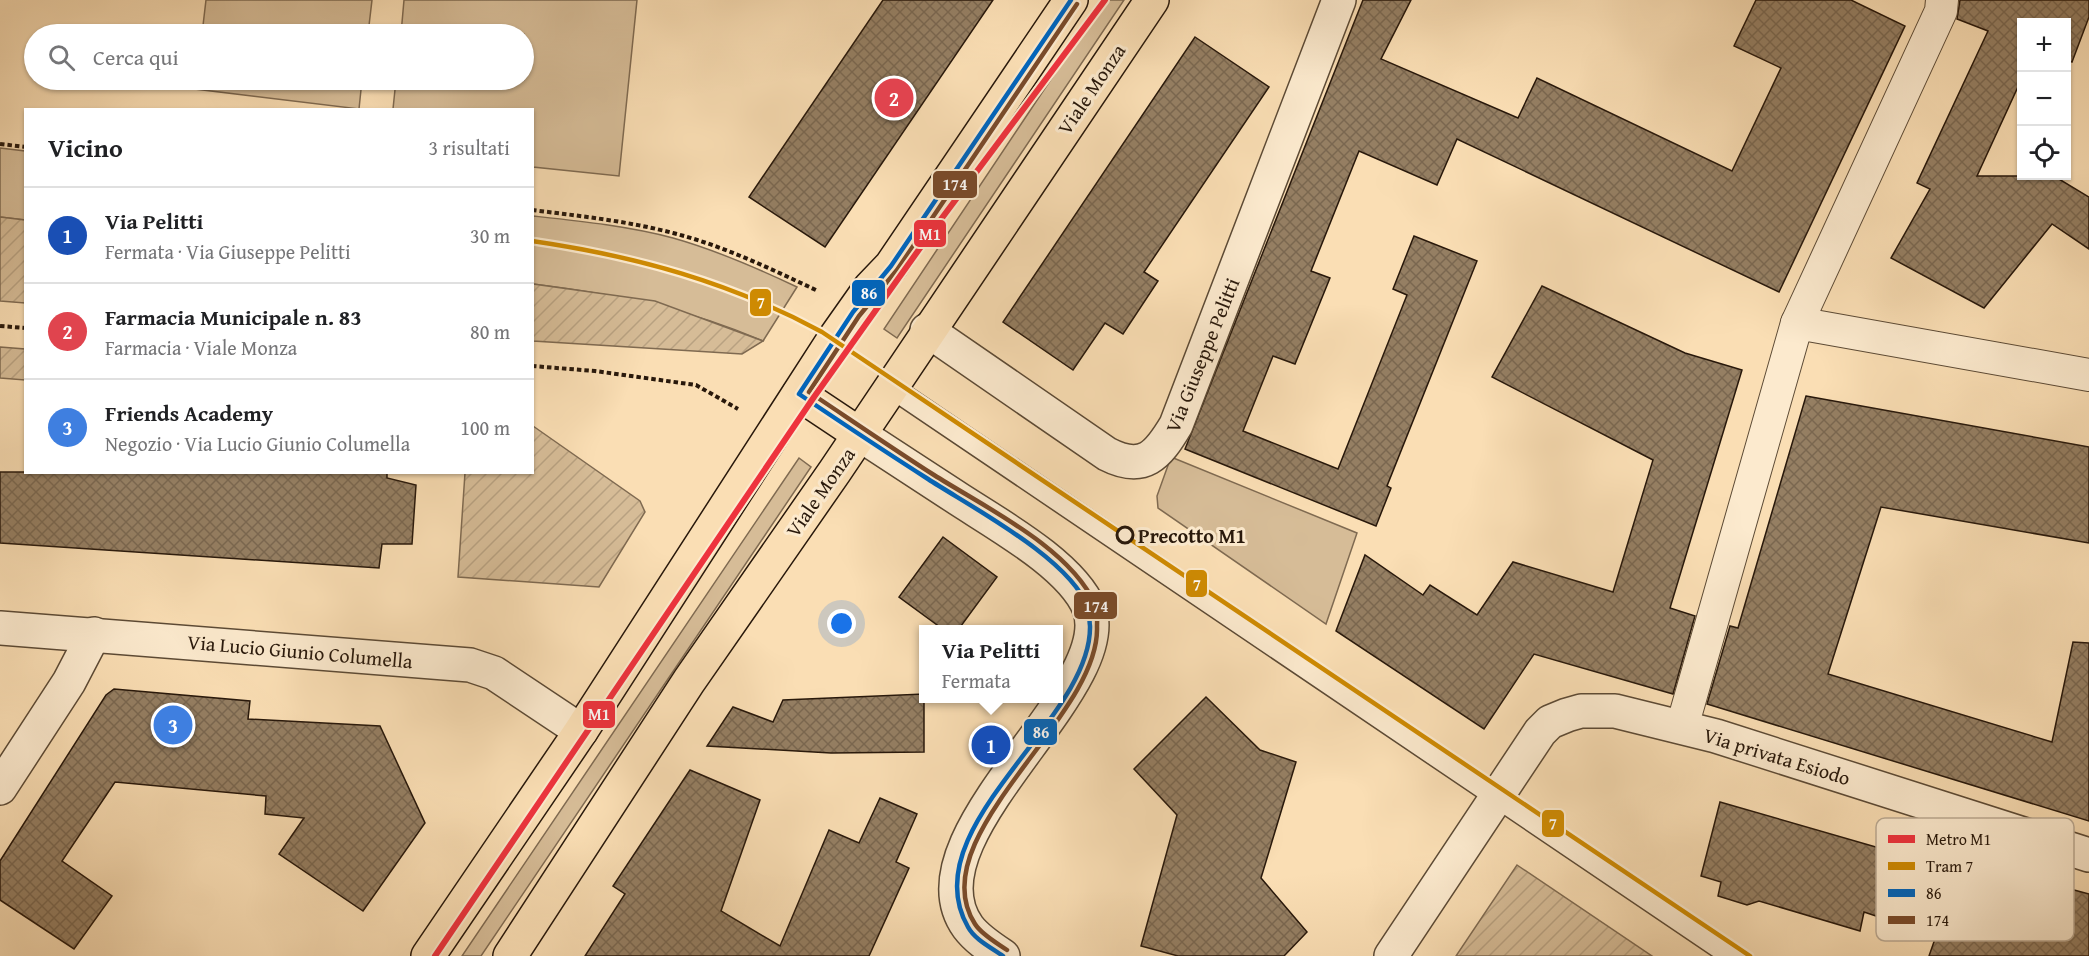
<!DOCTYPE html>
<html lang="it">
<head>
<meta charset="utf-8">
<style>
	:root { --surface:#fff; --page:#f6f6f6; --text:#202124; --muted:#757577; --line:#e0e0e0; --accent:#1a73e8 }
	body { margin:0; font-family:"Gentium Book Plus",serif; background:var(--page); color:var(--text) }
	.controls { position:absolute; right:18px; top:18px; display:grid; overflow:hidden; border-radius:0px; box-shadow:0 2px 4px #0004 }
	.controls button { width:54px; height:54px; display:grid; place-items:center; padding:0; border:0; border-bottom:2px solid var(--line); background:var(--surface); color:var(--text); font:30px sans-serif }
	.you { position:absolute; left:842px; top:624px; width:21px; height:21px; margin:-15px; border:4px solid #fff; border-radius:50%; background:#1a73e8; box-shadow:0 0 0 9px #1a73e833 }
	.badge { display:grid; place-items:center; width:39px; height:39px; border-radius:50%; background:var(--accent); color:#fff; font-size:20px; font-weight:700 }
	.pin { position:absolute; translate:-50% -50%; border:3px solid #fff; box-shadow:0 2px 6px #0006 }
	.popup { position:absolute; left:919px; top:625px; width:144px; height:78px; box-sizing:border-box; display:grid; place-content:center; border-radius:0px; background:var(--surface); filter:drop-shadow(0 2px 4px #0005); font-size:20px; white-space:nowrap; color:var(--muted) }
	.popup b { font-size:22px; color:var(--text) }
	.popup::after { content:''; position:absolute; left:50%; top:100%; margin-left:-12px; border:12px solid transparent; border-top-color:var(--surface) }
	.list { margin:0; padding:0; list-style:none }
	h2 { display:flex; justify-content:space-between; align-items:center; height:78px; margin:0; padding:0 24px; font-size:26px }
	h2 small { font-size:20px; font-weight:400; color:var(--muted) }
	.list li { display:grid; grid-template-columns:39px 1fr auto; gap:18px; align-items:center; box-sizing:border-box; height:96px; padding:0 24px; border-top:2px solid var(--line) }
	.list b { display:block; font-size:22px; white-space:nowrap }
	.list p { margin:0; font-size:20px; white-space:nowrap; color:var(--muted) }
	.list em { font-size:20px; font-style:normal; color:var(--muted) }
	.icon { flex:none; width:33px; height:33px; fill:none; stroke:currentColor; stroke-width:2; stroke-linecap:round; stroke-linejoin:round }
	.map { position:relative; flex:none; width:2089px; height:956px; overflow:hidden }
	.search { position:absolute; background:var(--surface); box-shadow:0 2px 4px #0004; left:24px; top:24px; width:510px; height:66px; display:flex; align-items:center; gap:15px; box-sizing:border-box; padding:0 21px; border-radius:33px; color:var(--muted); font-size:22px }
	.panel { position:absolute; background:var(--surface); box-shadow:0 2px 4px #0004; left:24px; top:108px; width:510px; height:366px; border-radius:0px }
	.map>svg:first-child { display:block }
</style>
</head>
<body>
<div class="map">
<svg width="2089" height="956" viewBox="0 0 2089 956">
	<defs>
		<pattern id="garden-furrows" width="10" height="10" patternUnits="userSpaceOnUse" patternTransform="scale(1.5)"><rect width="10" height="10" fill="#d6bc97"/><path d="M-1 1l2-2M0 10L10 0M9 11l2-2" fill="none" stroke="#b8a181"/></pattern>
		<pattern id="building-cross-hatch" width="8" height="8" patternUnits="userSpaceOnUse" patternTransform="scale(1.5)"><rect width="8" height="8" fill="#957f63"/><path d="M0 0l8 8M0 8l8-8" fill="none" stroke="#7a6750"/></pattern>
	</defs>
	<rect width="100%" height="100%" fill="#fadeb4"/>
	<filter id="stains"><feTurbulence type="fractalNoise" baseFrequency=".00333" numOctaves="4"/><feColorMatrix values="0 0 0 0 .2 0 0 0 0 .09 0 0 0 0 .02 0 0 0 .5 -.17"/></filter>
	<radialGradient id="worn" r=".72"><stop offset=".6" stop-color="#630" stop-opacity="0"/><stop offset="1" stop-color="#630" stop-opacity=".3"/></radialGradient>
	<g fill="#d6bc97" stroke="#7f6a51" stroke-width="1.5">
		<path d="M206 0H372L368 34H202Z"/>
		<path d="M404 0H637L619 176 533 167 532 110 393 109 396 80H524V34H401Z"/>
		<path d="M1104 0H1124L897 338 884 329Z"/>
		<path d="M196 80H362L359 109 195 89Z"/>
		<path d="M0 148 25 151V220L0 217Z"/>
		<path d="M533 216C579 221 628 226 673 238 716 250 757 268 797 287L763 341C687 308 614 294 533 284Z"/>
		<path d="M1171 457 1357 533 1326 624 1158 508 1157 496Z"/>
		<path d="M799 458 811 467 481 956H462Z"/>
	</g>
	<g fill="url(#garden-furrows)" stroke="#7f6a51" stroke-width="1.5">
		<path d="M0 217 25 220V303L0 301Z"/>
		<path d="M533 284 655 301 763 341 742 354 533 341Z"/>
		<path d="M0 347 25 349V380L0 378Z"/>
		<path d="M533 426 640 501 645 512 599 587 458 577 465 473 532 472Z"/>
		<path d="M1517 865 1652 956H1456Z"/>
	</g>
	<g fill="url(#building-cross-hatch)" stroke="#28180b" stroke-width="1.5">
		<path d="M883 0H993L825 247 749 197Z"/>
		<path d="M1363 0H1411L1381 59 1518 118 1537 78 1732 171 1781 68 1734 46 1756 0H1851L1905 26 1779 292 1457 139 1437 185 1359 151 1311 271 1330 278 1295 364 1273 356 1243 431 1338 469 1407 295 1393 289 1414 236 1477 261 1387 486 1391 488 1376 526 1185 449Z"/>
		<path d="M1960 0H2089V17L2072 62 2067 60V22H2022V78L1977 176H2054L2089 197V249L2052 224 1984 308 1891 258 1930 189 1917 183 1988 31 1957 19Z"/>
		<path d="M1195 37 1269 87 1144 272 1158 281 1123 334 1105 323 1073 370 1003 322Z"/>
		<path d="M1542 286 1685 353 1742 370 1670 608 1695 616 1673 694 1534 654 1484 729 1336 631 1365 555 1423 595 1430 585 1477 615 1513 562 1613 592 1653 460 1492 377Z"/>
		<path d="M1806 396 2089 447V543L1881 507 1828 674 2052 742 2073 642 2089 643V821L1707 704 1730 626 1738 628Z"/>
		<path d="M0 472H387V478L416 485 412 544H382L379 568 0 543Z"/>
		<path d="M943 537 997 577 958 630H944L899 597Z"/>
		<path d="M114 689 250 701 248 719 380 726 425 823 363 911 279 854 304 818 265 814 266 796 115 782 62 861 112 896 74 949 0 900V861L106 695Z"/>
		<path d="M924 694V752L831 753 707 746 733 707 773 722 783 700Z"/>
		<path d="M1206 697 1260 750 1296 762 1261 878 1307 932 1284 956H1178L1141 946 1177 815 1134 769Z"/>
		<path d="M690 770 760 800 721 911 780 946 829 830 859 843 880 798 917 814 896 862 909 868 869 956H585L625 894 613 886Z"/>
		<path d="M1720 802 1959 871 1963 860 2089 894V956H1929L1936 936 1864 912 1860 931 1759 901 1747 905 1718 896 1721 882 1701 876Z"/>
	</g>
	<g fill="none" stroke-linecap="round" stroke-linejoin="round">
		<defs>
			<path id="service" d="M891 387 1732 956"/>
			<g id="pedestrian">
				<path d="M1797 323 1941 11 1942 0"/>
				<path d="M1682 727 1797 323 2089 375"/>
			</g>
			<g id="minor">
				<path d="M927 330 1107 454C1144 473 1158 455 1176 425L1339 0"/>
				<path d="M859 434C891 455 923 476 954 496 993 522 1071 564 1089 608 1120 689 903 837 968 927 977 939 991 948 1003 956"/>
				<path d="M0 628 470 665 494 673 581 731"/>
				<path d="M0 788 69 682 94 634"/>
				<path d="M1391 956 1540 732 1550 722 1567 715 1581 711H1615L1716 736 2089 855"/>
			</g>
			<g id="primary">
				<path d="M799 394 859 434"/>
				<path d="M428 956 581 731 834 339 870 288 891 266 1071 0"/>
				<path d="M510 956 689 681 835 471 1152 0"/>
			</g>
		</defs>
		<use href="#service" stroke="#5c4a35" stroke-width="24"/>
		<use href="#pedestrian" stroke="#5c4a35" stroke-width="34"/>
		<use href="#minor" stroke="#5c4a35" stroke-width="36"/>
		<use href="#primary" stroke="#28180b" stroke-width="36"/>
		<g stroke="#28180b" stroke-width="4" stroke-dasharray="4.5 3" stroke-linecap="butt">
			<path d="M0 144 26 147"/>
			<path d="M532 210C580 216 627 221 673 233 724 246 771 269 818 291"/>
			<path d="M0 326 26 328"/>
			<path d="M532 366 595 371 696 385 738 409"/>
		</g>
		<use href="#service" stroke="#fceace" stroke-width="21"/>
		<use href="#pedestrian" stroke="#fceace" stroke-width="32"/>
		<use href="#minor" stroke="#fceace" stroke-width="33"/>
		<use href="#primary" stroke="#fadeb4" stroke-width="33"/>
		<defs>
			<path id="bus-1" d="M1003 956C992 948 975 940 968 927 911 828 1092 721 1090 626 1089 620 1090 613 1088 608 1071 559 971 507 928 479 884 451 842 423 799 394L853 312 891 266 1071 0"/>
			<path id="bus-2" d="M1007 950C997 943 982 935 975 924 919 837 1100 718 1097 627 1097 620 1098 611 1095 604 1069 547 986 508 934 475 892 448 851 420 809 392L859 316 897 270 1077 4"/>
		</defs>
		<use href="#bus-1" stroke="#fceace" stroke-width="9"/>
		<use href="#bus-2" stroke="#fceace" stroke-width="9"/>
		<use href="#bus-1" stroke="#0065bd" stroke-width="4.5"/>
		<use href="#bus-2" stroke="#7a4b2a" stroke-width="4.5"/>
		<defs>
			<path id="tram-1" d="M532 241C635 256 730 282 822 332L1750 956"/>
		</defs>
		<use href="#tram-1" stroke="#fceace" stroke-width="9"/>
		<use href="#tram-1" stroke="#ce8a02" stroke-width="4.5"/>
		<defs>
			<path id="metro-1" d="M435 956 814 397 930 234 1105 0"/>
		</defs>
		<use href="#metro-1" stroke="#fceace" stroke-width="10"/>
		<use href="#metro-1" stroke="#ee333e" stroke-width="6"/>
	</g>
	<circle fill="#fceace" stroke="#28180b" stroke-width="3" cx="1125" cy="535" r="8"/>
	<g text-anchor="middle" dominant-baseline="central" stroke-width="6" stroke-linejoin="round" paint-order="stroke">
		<g font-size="20" fill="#28180b" stroke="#fceace">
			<text transform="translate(1091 89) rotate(-56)">Viale Monza</text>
			<text transform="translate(1202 355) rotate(-68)">Via Giuseppe Pelitti</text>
			<text transform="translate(820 492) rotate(-55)">Viale Monza</text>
			<text transform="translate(300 651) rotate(5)">Via Lucio Giunio Columella</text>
			<text transform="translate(1777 756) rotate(17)">Via privata Esiodo</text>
		</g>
		<g font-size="20" font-weight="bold" fill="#28180b" stroke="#fceace" text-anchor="start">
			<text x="1138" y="535">Precotto M1</text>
		</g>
	</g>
	<rect x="1876" y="818" width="198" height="123" rx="9" fill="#fceace" stroke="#bcab94" stroke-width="1.5"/>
	<rect x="1888" y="835" width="27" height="8" fill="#ee333e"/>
	<rect x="1888" y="862" width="27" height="8" fill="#ce8a02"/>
	<rect x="1888" y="889" width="27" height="8" fill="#0065bd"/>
	<rect x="1888" y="916" width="27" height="8" fill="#7a4b2a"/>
	<g font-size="16" fill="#28180b">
		<text x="1926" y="845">Metro M1</text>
		<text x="1926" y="872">Tram 7</text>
		<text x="1926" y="899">86</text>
		<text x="1926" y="926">174</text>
	</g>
	<g stroke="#fceace" stroke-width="2">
		<rect x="932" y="170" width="46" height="29" rx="6" fill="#7a4b2a"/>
		<rect x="913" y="219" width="34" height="29" rx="6" fill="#ee333e"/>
		<rect x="851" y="279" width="35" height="28" rx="6" fill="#0065bd"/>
		<rect x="749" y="288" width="23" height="29" rx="6" fill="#ce8a02"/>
		<rect x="1185" y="569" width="23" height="29" rx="6" fill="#ce8a02"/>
		<rect x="1073" y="591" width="45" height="29" rx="6" fill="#7a4b2a"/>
		<rect x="582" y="700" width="34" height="29" rx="6" fill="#ee333e"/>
		<rect x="1023" y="718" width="35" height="28" rx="6" fill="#0065bd"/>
		<rect x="1541" y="809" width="24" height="29" rx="6" fill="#ce8a02"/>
	</g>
	<g font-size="16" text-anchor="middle" font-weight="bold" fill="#fff">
		<text x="955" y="190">174</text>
		<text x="930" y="240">M1</text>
		<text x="869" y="299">86</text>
		<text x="761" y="308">7</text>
		<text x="1197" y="590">7</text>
		<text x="1096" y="612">174</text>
		<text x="599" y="720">M1</text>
		<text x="1041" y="738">86</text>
		<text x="1553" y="829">7</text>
	</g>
	<rect width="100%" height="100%" filter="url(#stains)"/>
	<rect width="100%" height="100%" fill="url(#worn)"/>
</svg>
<div class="controls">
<button>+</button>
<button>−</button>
<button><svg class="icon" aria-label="locate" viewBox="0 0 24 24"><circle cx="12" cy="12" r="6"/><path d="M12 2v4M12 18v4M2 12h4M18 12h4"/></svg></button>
</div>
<div class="you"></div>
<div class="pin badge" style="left:991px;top:745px;background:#1a4fb4">1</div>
<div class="popup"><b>Via Pelitti</b>Fermata</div>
<div class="pin badge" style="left:894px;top:98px;background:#e0444e">2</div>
<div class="pin badge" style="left:173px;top:725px;background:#3f7fe0">3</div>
<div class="search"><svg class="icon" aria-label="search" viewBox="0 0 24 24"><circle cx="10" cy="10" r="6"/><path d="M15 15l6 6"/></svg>Cerca qui</div>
<section class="panel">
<h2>Vicino<small>3 risultati</small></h2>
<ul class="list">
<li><span class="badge" style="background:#1a4fb4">1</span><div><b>Via Pelitti</b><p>Fermata · Via Giuseppe Pelitti</p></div><em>30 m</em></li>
<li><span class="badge" style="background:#e0444e">2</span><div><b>Farmacia Municipale n. 83</b><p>Farmacia · Viale Monza</p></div><em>80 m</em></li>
<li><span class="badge" style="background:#3f7fe0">3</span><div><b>Friends Academy</b><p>Negozio · Via Lucio Giunio Columella</p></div><em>100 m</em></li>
</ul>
</section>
</div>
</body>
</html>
